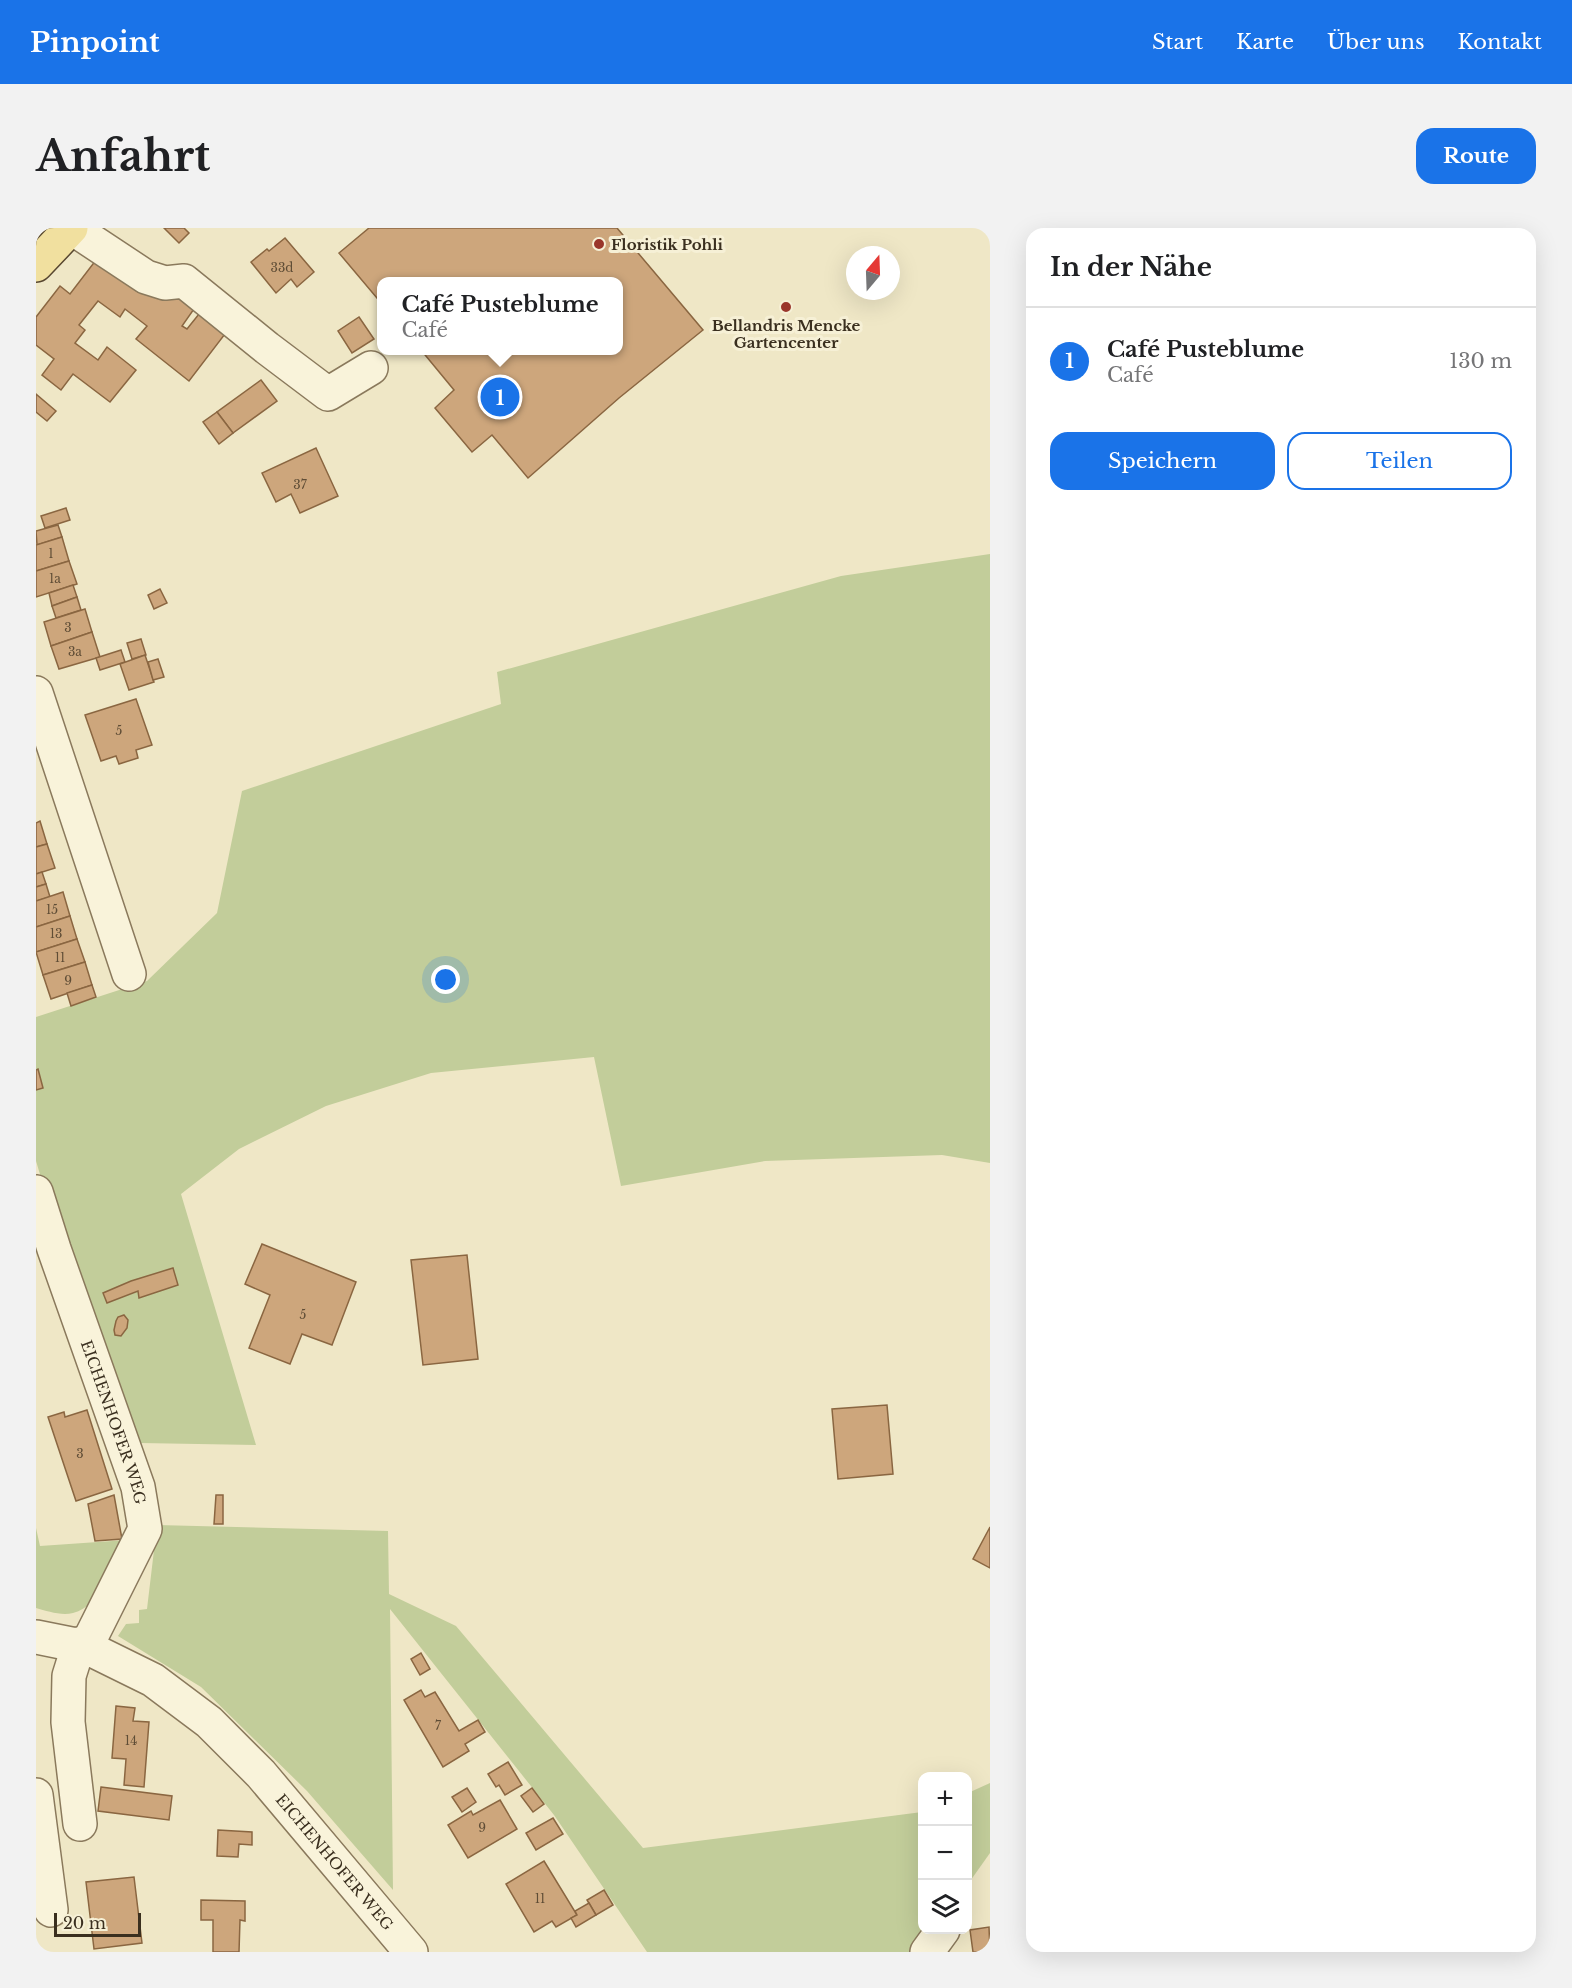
<!DOCTYPE html>
<html lang="de">
<head>
<meta charset="utf-8">
<style>
	:root { --surface:#fff; --page:#f2f2f2; --text:#202124; --muted:#757577; --line:#e0e0e0; --accent:#1a73e8 }
	body { margin:0; font-family:"Libre Baskerville",serif; background:var(--page); color:var(--text) }
	.controls { position:absolute; right:18px; bottom:18px; display:grid; overflow:hidden; border-radius:12px; box-shadow:0 6px 24px #0002 }
	.controls button { width:54px; height:54px; display:grid; place-items:center; padding:0; border:0; border-bottom:2px solid var(--line); background:var(--surface); color:var(--text); font:30px sans-serif }
	.compass { position:absolute; left:810px; top:18px; width:54px; height:54px; border-radius:50%; background:var(--surface); box-shadow:0 6px 24px #0002; rotate:19deg }
	.scale { position:absolute; left:18px; bottom:15px; width:87px; box-sizing:border-box; padding-left:6px; border:3px solid #3a2f1f; border-top:0; font-size:16px; line-height:21px; white-space:nowrap; color:#3a2f1f; -webkit-text-stroke:4px #f6f0d6; paint-order:stroke }
	.you { position:absolute; left:410px; top:752px; width:21px; height:21px; margin:-15px; border:4px solid #fff; border-radius:50%; background:#1a73e8; box-shadow:0 0 0 9px #1a73e833 }
	.badge { display:grid; place-items:center; width:39px; height:39px; border-radius:50%; background:var(--accent); color:#fff; font-size:20px; font-weight:700 }
	.pin { position:absolute; translate:-50% -50%; border:3px solid #fff; box-shadow:0 2px 6px #0006 }
	.popup { position:absolute; left:341px; top:49px; width:246px; height:78px; box-sizing:border-box; display:grid; place-content:center; border-radius:12px; background:var(--surface); filter:drop-shadow(0 2px 4px #0005); font-size:20px; white-space:nowrap; color:var(--muted) }
	.popup b { font-size:22px; color:var(--text) }
	.popup::after { content:''; position:absolute; left:50%; top:100%; margin-left:-12px; border:12px solid transparent; border-top-color:var(--surface) }
	.list { margin:0; padding:0; list-style:none }
	h2 { display:flex; justify-content:space-between; align-items:center; height:78px; margin:0; padding:0 24px; font-size:26px }
	h2 small { font-size:20px; font-weight:400; color:var(--muted) }
	.list li { display:grid; grid-template-columns:39px 1fr auto; gap:18px; align-items:center; box-sizing:border-box; height:108px; padding:0 24px; border-top:2px solid var(--line) }
	.list b { display:block; font-size:22px; white-space:nowrap }
	.list p { margin:0; font-size:20px; white-space:nowrap; color:var(--muted) }
	.list em { font-size:20px; font-style:normal; color:var(--muted) }
	.actions { display:flex; gap:12px; padding:18px 24px }
	.actions a { flex:1; padding:14px 0; border:2px solid var(--accent); border-radius:18px; text-align:center; font-size:21px; color:var(--accent) }
	.actions .main { background:var(--accent); color:#fff }
	.icon { flex:none; width:33px; height:33px; fill:none; stroke:currentColor; stroke-width:2; stroke-linecap:round; stroke-linejoin:round }
	.map { position:relative; flex:none; width:954px; height:1724px; overflow:hidden; border-radius:18px }
	header { display:flex; align-items:center; gap:36px; box-sizing:border-box; height:84px; padding:0 30px; background:var(--accent); color:#fff }
	header strong { font-size:28px }
	nav { display:flex; gap:33px; margin-inline-start:auto; font-size:21px }
	.intro { display:flex; align-items:center; justify-content:space-between; box-sizing:border-box; height:144px; padding:0 36px }
	h1 { margin:0; font-size:42px }
	.button { padding:15px 27px; border-radius:18px; background:var(--accent); color:#fff; font-size:21px; font-weight:700 }
	main { display:flex; gap:36px; padding:0 36px }
	aside { flex:1; background:var(--surface); border-radius:18px; box-shadow:0 6px 24px #0002 }
	.map>svg:first-child { display:block }
</style>
</head>
<body>
<header>
<strong>Pinpoint</strong>
<nav><a>Start</a><a>Karte</a><a>Über uns</a><a>Kontakt</a></nav>
</header>
<div class="intro"><h1>Anfahrt</h1><a class="button">Route</a></div>
<main>
<div class="map">
<svg width="954" height="1724" viewBox="0 0 954 1724">
	<rect width="100%" height="100%" fill="#efe7c6"/>
	<g fill="#c2cd9a">
		<path d="M954 326V935L906 927 729 933 585 958 558 829 395 845 290 878 203 921 145 966 220 1217 104 1215 27 1023 0 933V789L111 753 181 685 206 563 465 476 461 444 805 348Z"/>
		<path d="M121 1297 352 1303 353 1366 420 1398 607 1620 886 1584V1702H900L884 1724H611L518 1587 354 1381 357 1662 271 1563 165 1459 82 1408 90 1396 103 1395V1382L111 1381Z"/>
		<path d="M0 1300 4 1318 91 1312C79 1336 67 1377 37 1385 25 1388 11 1383 0 1380Z"/>
		<path d="M954 1555V1625L932 1656V1565Z"/>
	</g>
	<g fill="#cda67c" stroke="#8a6641" stroke-width="1.5">
		<path d="M128 0H148L153 5 143 15Z"/>
		<path d="M333 0H581L667 102 583 170 492 250 456 207 436 224 399 180 418 162 385 122H582V54H346V76L303 25Z"/>
		<path d="M249 10 278 44 261 59 255 51 240 65 215 34 231 21 233 23Z"/>
		<path d="M60 32 102 64 121 61 137 65 158 81 146 98 151 101 163 86 189 106 153 153 100 111 111 98 89 81 84 89 62 73 43 97 49 102 39 115 62 132 71 119 100 142 74 174 37 146 25 162 6 147 18 131 0 117V89L24 58 34 66Z"/>
		<path d="M323 89 338 111 316 125 302 103Z"/>
		<path d="M225 152 241 173 197 205 181 184Z"/>
		<path d="M0 166 20 183 11 193 0 184Z"/>
		<path d="M181 184 197 205 183 216 167 194Z"/>
		<path d="M280 220 302 268 264 285 255 266 240 274 226 245Z"/>
		<path d="M30 280 34 292 9 300 5 288Z"/>
		<path d="M22 297 26 309 1 317 0 303Z"/>
		<path d="M26 309 33 333 0 343V317Z"/>
		<path d="M33 333 41 356 0 369V343Z"/>
		<path d="M37 357 41 369 16 378 13 365Z"/>
		<path d="M124 361 131 375 118 381 112 367Z"/>
		<path d="M41 369 45 382 20 390 16 378Z"/>
		<path d="M49 381 56 404 15 418 8 394Z"/>
		<path d="M56 404 64 429 23 441 15 418Z"/>
		<path d="M105 411 110 427 96 431 91 415Z"/>
		<path d="M85 422 89 434 64 442 60 430Z"/>
		<path d="M109 427 118 454 93 462 84 436Z"/>
		<path d="M122 431 128 449 117 452 112 434Z"/>
		<path d="M100 471 116 517 100 522 102 530 83 536 80 528 65 533 49 487Z"/>
		<path d="M4 593 11 616 0 619V595Z"/>
		<path d="M11 616 19 640 0 646V619Z"/>
		<path d="M6 644 10 656 0 659V646Z"/>
		<path d="M10 656 14 669 0 673V659Z"/>
		<path d="M27 664 34 688 0 699V673Z"/>
		<path d="M34 688 41 711 0 724V699Z"/>
		<path d="M41 711 49 734 7 747 0 724Z"/>
		<path d="M49 734 56 757 15 771 7 747Z"/>
		<path d="M56 757 60 769 35 778 31 765Z"/>
		<path d="M2 841 7 860 0 862V842Z"/>
		<path d="M226 1016 320 1054 296 1117 266 1106 254 1136 213 1120 234 1067 209 1056Z"/>
		<path d="M431 1027 442 1131 387 1137 375 1032Z"/>
		<path d="M137 1040 142 1057 103 1070 102 1063 71 1075 67 1065 95 1053Z"/>
		<path d="M88 1087 92 1092 91 1100 85 1108 79 1107 78 1102 80 1093 82 1089Z"/>
		<path d="M851 1177 857 1246 802 1251 796 1181Z"/>
		<path d="M51 1182 76 1261 40 1273 12 1189 28 1184 29 1189Z"/>
		<path d="M78 1267 86 1311 59 1313 52 1276Z"/>
		<path d="M180 1267H187V1296H178Z"/>
		<path d="M954 1299V1340L937 1331Z"/>
		<path d="M385 1425 394 1441 384 1447 375 1431Z"/>
		<path d="M385 1462 389 1469 399 1464 423 1503 442 1492 449 1504 429 1516 433 1523 407 1539 368 1472Z"/>
		<path d="M80 1478 99 1480 97 1493 113 1494 108 1559 88 1557 90 1531 76 1530Z"/>
		<path d="M472 1534 486 1557 469 1567 463 1557 460 1559 452 1546Z"/>
		<path d="M65 1559 136 1568 133 1592 62 1583Z"/>
		<path d="M431 1560 440 1574 426 1584 416 1569Z"/>
		<path d="M496 1560 508 1576 497 1584 485 1568Z"/>
		<path d="M464 1572 481 1601 432 1630 412 1597 435 1583 437 1587Z"/>
		<path d="M517 1590 527 1606 500 1622 490 1605Z"/>
		<path d="M182 1602 216 1604V1617L203 1616 202 1629 181 1628Z"/>
		<path d="M508 1633 541 1687 520 1699 516 1693 498 1704 470 1656Z"/>
		<path d="M98 1649 106 1715 58 1721 50 1654Z"/>
		<path d="M568 1662 577 1677 560 1687 551 1672Z"/>
		<path d="M165 1672 209 1673V1693L204 1692 203 1724H177V1692H165Z"/>
		<path d="M553 1675 560 1687 540 1699 535 1690 541 1687 539 1683Z"/>
		<path d="M953 1699 954 1724H937L934 1702Z"/>
	</g>
	<g fill="none" stroke-linecap="round" stroke-linejoin="round">
		<defs>
			<g id="minor">
				<path d="M36 0 110 49 129 55 148 53 231 120 292 166 335 140"/>
				<path d="M0 465 93 746"/>
				<path id="s1" d="M0 964 18 1021 102 1259 109 1301 50 1419"/>
				<path id="s2" d="M0 1409 50 1419 117 1452 173 1494 225 1546 375 1724"/>
				<path d="M43 1416 33 1448 32 1494 44 1596"/>
				<path d="M0 1567 15 1682"/>
				<path d="M891 1724 907 1702"/>
			</g>
			<path id="major" d="M0 37 35 0"/>
		</defs>
		<use href="#minor" stroke="#8a795c" stroke-width="36"/>
		<use href="#major" stroke="#584730" stroke-width="36"/>
		<use href="#minor" stroke="#f9f3da" stroke-width="33"/>
		<use href="#major" stroke="#f1e09f" stroke-width="33"/>
	</g>
	<g fill="#9a362b" stroke="#f6f0d6" stroke-width="2">
		<circle cx="563" cy="16" r="6"/>
		<circle cx="750" cy="79" r="6"/>
	</g>
	<g text-anchor="middle" dominant-baseline="central" stroke-width="6" stroke-linejoin="round" paint-order="stroke">
		<g font-size="12" fill="#5f4d36">
			<text x="246" y="39">33d</text>
			<text x="264" y="256">37</text>
			<text x="15" y="325">1</text>
			<text x="19" y="350">1a</text>
			<text x="32" y="399">3</text>
			<text x="39" y="423">3a</text>
			<text x="83" y="502">5</text>
			<text x="16" y="681">15</text>
			<text x="20" y="705">13</text>
			<text x="24" y="729">11</text>
			<text x="32" y="752">9</text>
			<text x="267" y="1086">5</text>
			<text x="44" y="1225">3</text>
			<text x="402" y="1497">7</text>
			<text x="95" y="1512">14</text>
			<text x="446" y="1599">9</text>
			<text x="504" y="1670">11</text>
		</g>
		<g font-size="15" font-weight="bold" fill="#3a2f1f" stroke="#f6f0d6" text-anchor="start">
			<text x="575" y="16">Floristik Pohli</text>
			<text x="750" y="97" text-anchor="middle">Bellandris Mencke<tspan x="750" dy="17">Gartencenter</tspan></text>
		</g>
		<g font-size="15" fill="#3a2f1f" stroke="#f6f0d6">
			<text stroke="none"><textPath href="#s1" startOffset="243">EICHENHOFER WEG</textPath></text>
			<text stroke="none"><textPath href="#s2" startOffset="384">EICHENHOFER WEG</textPath></text>
		</g>
	</g>
</svg>
<div class="controls">
<button>+</button>
<button>−</button>
<button><svg class="icon" aria-label="layers" viewBox="0 0 24 24"><path d="M12 4l9 5-9 5-9-5zM3 14l9 5 9-5"/></svg></button>
</div>
<svg class="compass" viewBox="-18 -18 36 36"><path d="M0-13l5 13h-10z" fill="#e53935"/><path d="M0 13l5-13h-10z" fill="#757577"/></svg>
<div class="scale">20 m</div>
<div class="you"></div>
<div class="pin badge" style="left:464px;top:169px">1</div>
<div class="popup"><b>Café Pusteblume</b>Café</div>
</div>
<aside>
<h2>In der Nähe<small></small></h2>
<ul class="list">
<li><span class="badge">1</span><div><b>Café Pusteblume</b><p>Café</p></div><em>130 m</em></li>
</ul>
<div class="actions"><a class="main">Speichern</a><a>Teilen</a></div>
</aside>
</main>
</body>
</html>
